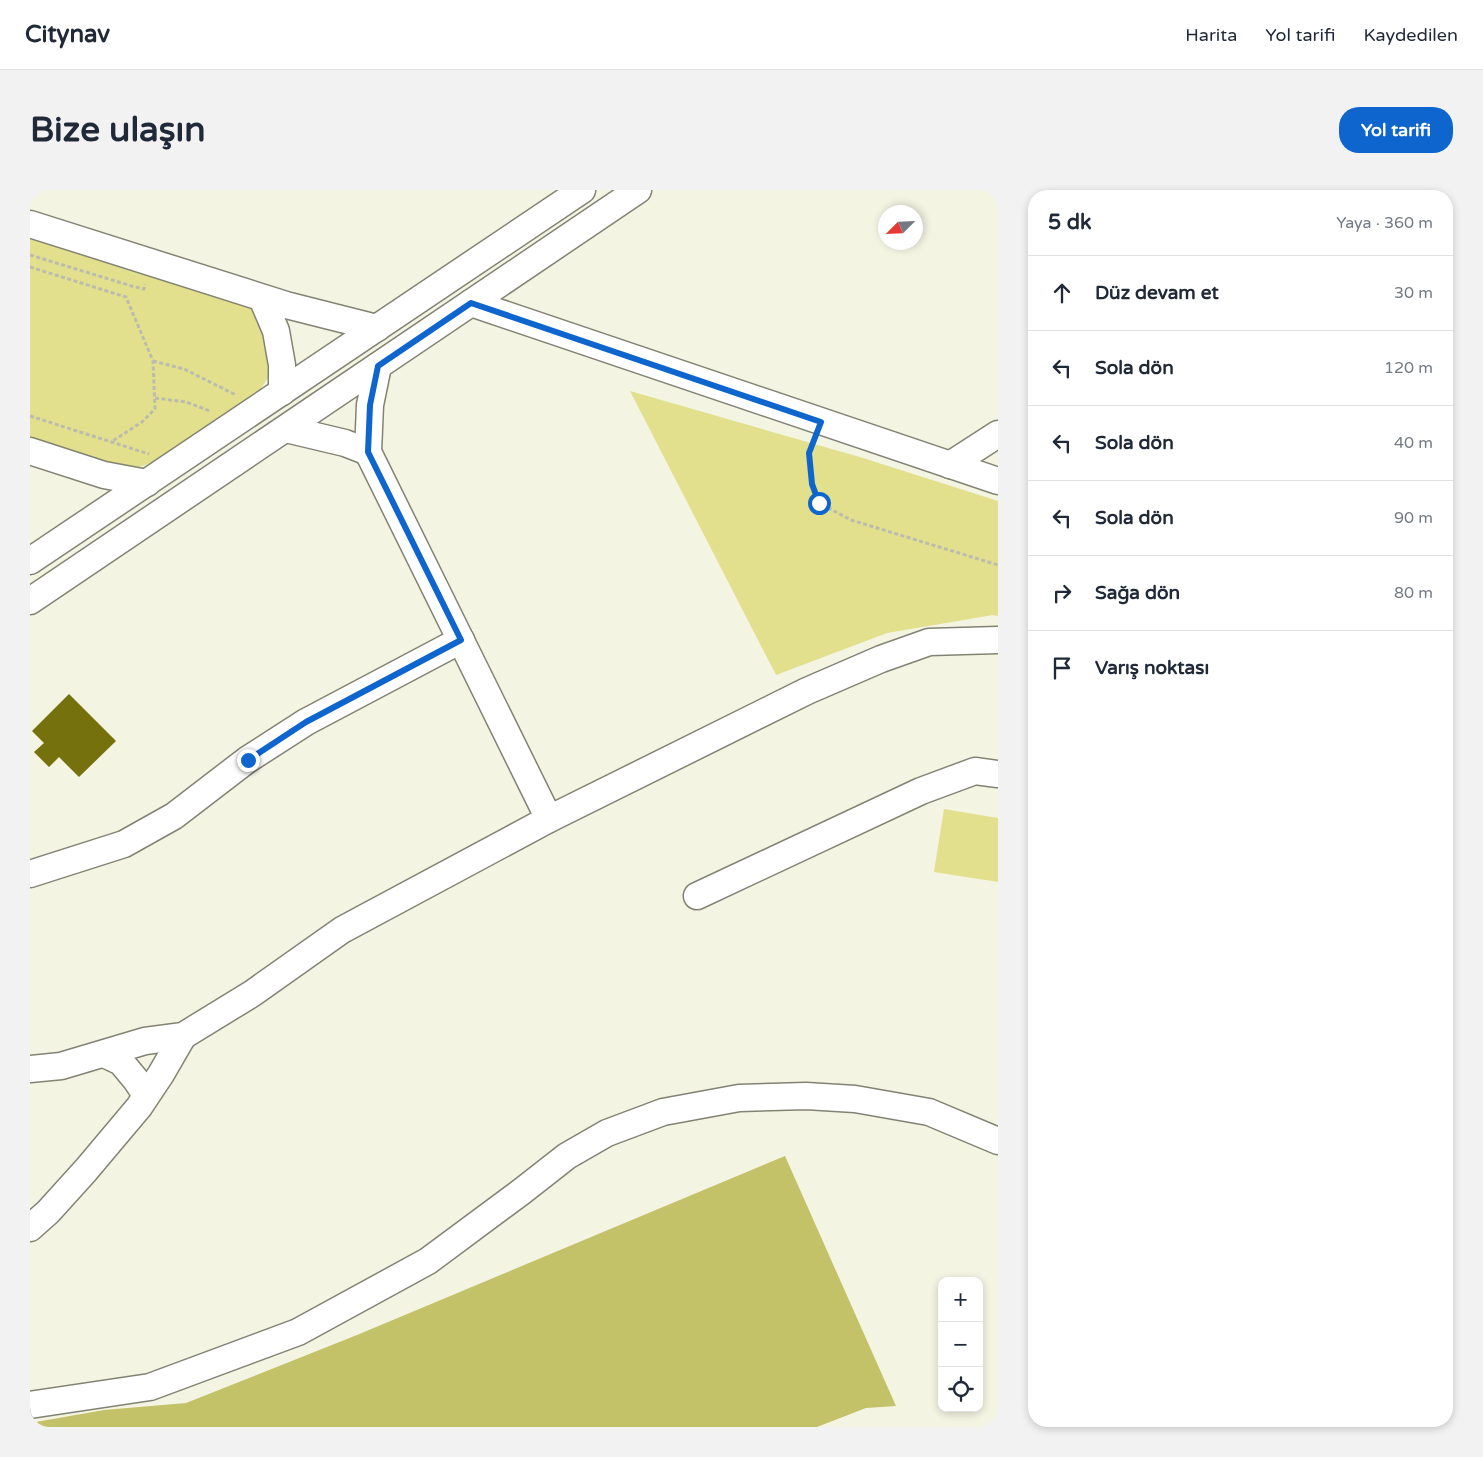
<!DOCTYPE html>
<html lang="tr">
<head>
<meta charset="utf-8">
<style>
	:root { --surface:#fff; --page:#f2f2f3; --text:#1f2937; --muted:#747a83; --line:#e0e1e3; --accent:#0e65ce }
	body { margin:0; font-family:"Varela Round",sans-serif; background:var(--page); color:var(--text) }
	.controls { position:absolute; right:15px; bottom:15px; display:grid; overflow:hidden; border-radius:10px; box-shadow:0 2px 8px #0003 }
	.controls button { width:45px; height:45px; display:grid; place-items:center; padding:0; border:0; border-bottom:1px solid var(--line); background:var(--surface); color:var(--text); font:25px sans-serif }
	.compass { position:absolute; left:848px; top:15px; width:45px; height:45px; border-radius:50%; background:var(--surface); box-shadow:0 2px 8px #0003; rotate:246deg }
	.stop { position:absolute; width:15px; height:15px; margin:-11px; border:4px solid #0e65ce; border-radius:50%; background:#fff }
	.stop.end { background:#0e65ce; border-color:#fff; box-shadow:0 1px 5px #0008 }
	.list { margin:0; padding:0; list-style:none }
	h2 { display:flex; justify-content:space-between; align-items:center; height:65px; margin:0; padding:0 20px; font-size:21px }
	h2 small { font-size:16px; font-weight:400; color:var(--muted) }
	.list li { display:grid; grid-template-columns:32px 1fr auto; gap:15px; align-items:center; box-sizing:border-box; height:75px; padding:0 20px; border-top:1px solid var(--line) }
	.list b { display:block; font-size:19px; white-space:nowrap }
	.list em { font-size:16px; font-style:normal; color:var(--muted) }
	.icon { flex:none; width:28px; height:28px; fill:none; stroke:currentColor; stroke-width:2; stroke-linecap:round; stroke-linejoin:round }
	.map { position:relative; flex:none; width:968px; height:1237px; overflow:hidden; border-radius:20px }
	header { display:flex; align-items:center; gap:30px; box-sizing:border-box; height:70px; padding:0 25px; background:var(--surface); border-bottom:1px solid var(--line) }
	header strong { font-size:24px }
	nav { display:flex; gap:28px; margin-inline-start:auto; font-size:18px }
	.intro { display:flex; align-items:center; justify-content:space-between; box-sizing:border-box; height:120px; padding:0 30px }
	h1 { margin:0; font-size:35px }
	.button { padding:12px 22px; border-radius:20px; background:var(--accent); color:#fff; font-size:18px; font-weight:700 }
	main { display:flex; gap:30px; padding:0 30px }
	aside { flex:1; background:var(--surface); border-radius:20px; box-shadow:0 2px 8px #0003 }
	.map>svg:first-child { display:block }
</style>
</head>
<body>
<header>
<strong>Citynav</strong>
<nav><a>Harita</a><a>Yol tarifi</a><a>Kaydedilen</a></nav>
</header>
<div class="intro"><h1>Bize ulaşın</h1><a class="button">Yol tarifi</a></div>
<main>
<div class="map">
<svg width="968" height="1237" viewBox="0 0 968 1237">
	<rect width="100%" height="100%" fill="#f3f4e2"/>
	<g fill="#e2e08c">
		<path d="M0 45 220 117 232 127 244 179 230 200 126 271 102 280 0 255Z"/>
		<path d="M600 201 833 268 968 311V426L963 425 857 443 746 485Z"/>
		<path d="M914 619 968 628V692L904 682Z"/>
	</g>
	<path fill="#c4c269" d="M755 966 866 1216 836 1218 787 1237H0V1233L74 1220 156 1213 327 1145Z"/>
	<path fill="#75710c" d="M39 504 86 551 49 587 29 567 19 577 4 562 14 553 2 541Z"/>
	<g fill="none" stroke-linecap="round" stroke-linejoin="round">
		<defs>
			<g id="minor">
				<path d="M0 34 256 115 347 138"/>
				<path d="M232 108 246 141 252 175V202"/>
				<path d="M441 113 968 291"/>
				<path d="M348 176 340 215 338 262 519 629"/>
				<path d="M256 239 315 253 338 262"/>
				<path d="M0 261 74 285 117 293"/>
				<path d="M920 275 968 244"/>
				<path d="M0 371 552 0"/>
				<path d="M0 411 608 0"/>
				<path d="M0 684 94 654 144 626 217 570 276 532 431 450"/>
				<path d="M667 706 891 601 945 581 968 584"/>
				<path d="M74 864 91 872 106 890 116 905"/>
				<path d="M0 879 31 876 115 851 153 846 223 803 312 740 519 629 777 501 851 469 899 452 968 450"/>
				<path d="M0 1038 18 1022 56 980 109 917 131 884 153 846"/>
				<path d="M0 1215 120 1197 268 1142 398 1071 491 1002 537 966 577 943 633 922 709 908 776 906 825 909 899 922 968 951"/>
			</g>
		</defs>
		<use href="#minor" stroke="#838374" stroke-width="29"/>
		<g stroke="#bbbcae" stroke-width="3" stroke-dasharray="4 2.5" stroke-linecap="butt">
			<path d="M0 65 105 97 114 99 115 94"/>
			<path d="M0 77 96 107 123 171 125 219 112 232 81 252"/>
			<path d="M123 171 154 179 206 205"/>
			<path d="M125 208 156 212 180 221"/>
			<path d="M0 226 119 264"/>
			<path d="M783 253C776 273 782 294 789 313L821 330 968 375"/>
		</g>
		<use href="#minor" stroke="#fff" stroke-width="26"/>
	</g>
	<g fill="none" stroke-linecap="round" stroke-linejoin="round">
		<path stroke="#0e65ce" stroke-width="6" d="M218 570 276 532 431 450 338 262 340 215 348 176 441 113 791 232 779 263 782 294 789 313"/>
	</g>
</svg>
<div class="controls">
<button>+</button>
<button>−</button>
<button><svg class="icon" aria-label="locate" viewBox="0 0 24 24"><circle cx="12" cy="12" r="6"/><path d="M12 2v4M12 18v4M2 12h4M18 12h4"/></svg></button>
</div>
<svg class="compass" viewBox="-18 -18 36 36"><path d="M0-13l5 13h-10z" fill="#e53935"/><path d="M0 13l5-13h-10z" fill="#747a83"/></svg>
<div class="stop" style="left:789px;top:313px"></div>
<div class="stop end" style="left:218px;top:570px"></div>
</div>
<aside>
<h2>5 dk<small>Yaya · 360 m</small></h2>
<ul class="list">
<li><svg class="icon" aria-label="ahead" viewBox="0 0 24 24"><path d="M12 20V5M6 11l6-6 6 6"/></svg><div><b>Düz devam et</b></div><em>30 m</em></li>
<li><svg class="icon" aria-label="left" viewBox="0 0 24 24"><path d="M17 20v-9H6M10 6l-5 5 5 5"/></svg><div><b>Sola dön</b></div><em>120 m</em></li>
<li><svg class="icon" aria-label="left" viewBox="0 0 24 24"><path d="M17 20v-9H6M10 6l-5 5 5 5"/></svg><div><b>Sola dön</b></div><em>40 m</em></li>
<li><svg class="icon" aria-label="left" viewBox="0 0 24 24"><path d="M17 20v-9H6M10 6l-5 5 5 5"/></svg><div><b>Sola dön</b></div><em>90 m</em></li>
<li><svg class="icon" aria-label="right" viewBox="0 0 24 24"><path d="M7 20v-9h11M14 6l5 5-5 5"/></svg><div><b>Sağa dön</b></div><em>80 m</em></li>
<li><svg class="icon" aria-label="arrive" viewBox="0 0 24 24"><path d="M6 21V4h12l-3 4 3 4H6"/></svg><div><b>Varış noktası</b></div></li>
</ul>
</aside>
</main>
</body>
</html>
